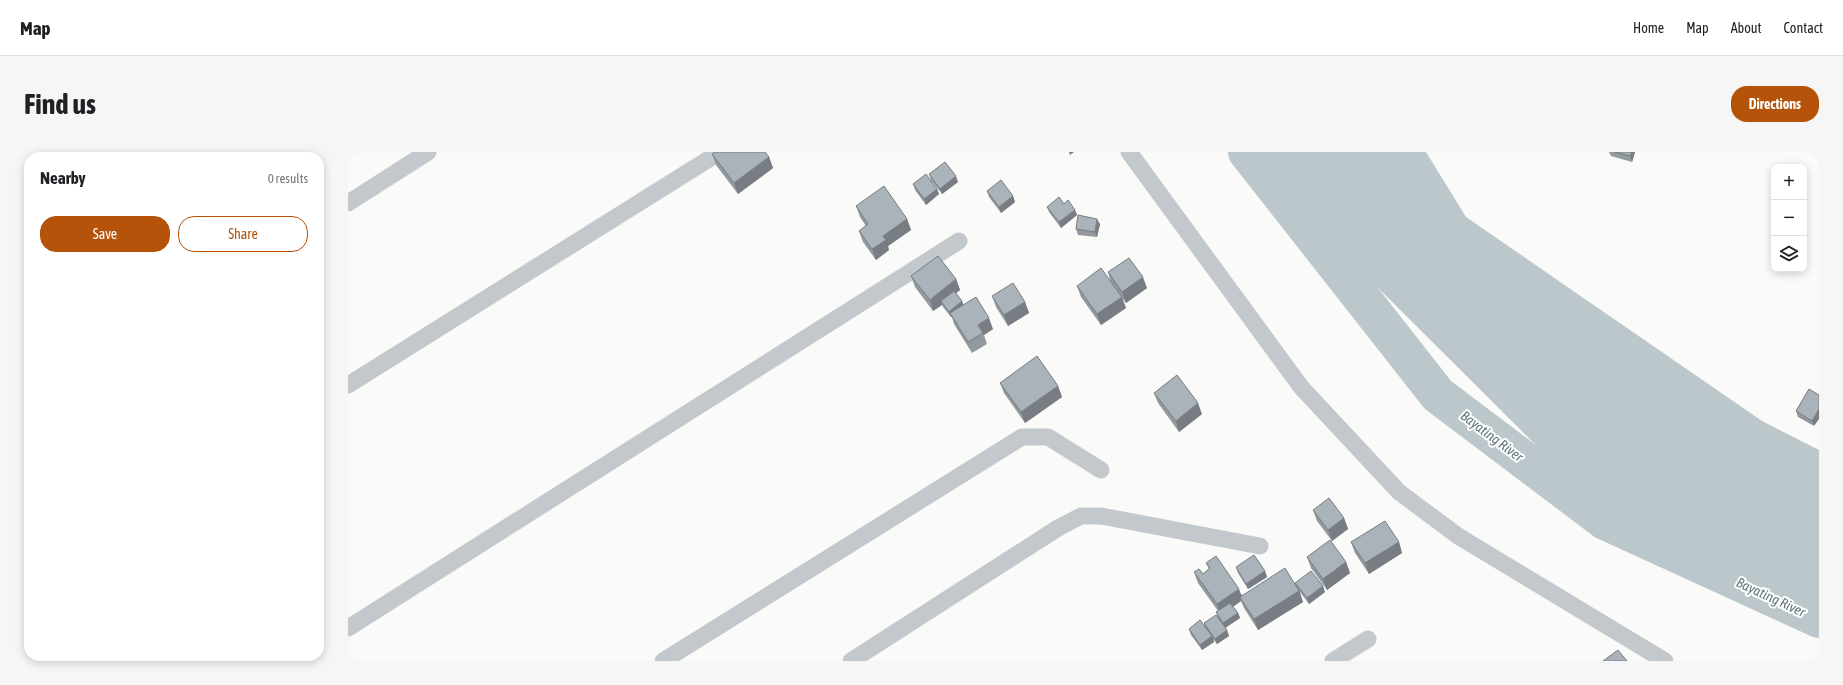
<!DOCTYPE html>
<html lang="en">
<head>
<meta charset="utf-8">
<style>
	:root { --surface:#fff; --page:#f6f6f6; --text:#202124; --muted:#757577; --line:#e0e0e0; --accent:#b45309 }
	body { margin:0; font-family:"Asap Condensed",sans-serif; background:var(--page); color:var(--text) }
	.controls { position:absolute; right:12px; top:12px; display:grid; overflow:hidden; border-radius:8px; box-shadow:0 2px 10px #0003 }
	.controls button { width:36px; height:36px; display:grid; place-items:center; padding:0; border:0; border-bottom:1px solid var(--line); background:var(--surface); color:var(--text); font:20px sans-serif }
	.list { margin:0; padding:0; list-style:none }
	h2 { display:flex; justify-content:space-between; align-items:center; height:52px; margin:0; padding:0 16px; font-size:17px }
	h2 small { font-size:13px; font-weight:400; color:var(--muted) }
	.actions { display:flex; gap:8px; padding:12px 16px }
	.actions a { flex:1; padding:9px 0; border:1px solid var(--accent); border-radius:16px; text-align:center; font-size:14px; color:var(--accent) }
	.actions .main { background:var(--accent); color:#fff }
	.icon { flex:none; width:22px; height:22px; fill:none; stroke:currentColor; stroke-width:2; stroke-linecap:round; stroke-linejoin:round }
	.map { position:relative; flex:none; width:1471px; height:509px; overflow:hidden; border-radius:16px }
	header { display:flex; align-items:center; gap:24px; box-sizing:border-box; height:56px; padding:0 20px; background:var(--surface); border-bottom:1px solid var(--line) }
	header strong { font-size:19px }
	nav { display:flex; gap:22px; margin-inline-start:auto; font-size:14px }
	.intro { display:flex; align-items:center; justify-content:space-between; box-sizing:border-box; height:96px; padding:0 24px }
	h1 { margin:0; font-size:28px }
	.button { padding:10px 18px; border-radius:16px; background:var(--accent); color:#fff; font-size:14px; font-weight:700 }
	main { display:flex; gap:24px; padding:0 24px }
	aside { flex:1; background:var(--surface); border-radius:16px; box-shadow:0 2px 10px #0003 }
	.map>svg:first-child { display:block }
</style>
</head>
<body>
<header>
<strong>Map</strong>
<nav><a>Home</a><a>Map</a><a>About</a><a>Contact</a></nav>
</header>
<div class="intro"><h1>Find us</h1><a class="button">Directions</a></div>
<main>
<aside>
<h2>Nearby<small>0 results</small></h2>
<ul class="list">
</ul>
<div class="actions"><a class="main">Save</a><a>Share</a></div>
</aside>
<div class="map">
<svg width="1471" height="509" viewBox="0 0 1471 509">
	<rect width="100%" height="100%" fill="#fafaf8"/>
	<path fill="#bbc7cb" d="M890 0H1078L1118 65 1414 269 1471 298V477L1233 338 991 97Z"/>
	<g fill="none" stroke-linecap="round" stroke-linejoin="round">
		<path stroke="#bbc7cb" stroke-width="38" d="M899 0 1090 243 1257 369 1471 467"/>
		<g stroke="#c3c8cc" stroke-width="17">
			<path d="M781 0 953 235 1051 340 1110 384 1317 509"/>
			<path d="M0 51 80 0"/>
			<path d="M0 233 372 0"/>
			<path d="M0 476 611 89"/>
			<path d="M315 509 674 285H700L753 318"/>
			<path d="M503 509 710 376 733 364H753L912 394"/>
			<path d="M985 509 1020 487"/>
		</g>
	</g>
	<g fill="#929a9f">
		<path d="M1261 0H1287L1284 10 1263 4Z"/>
		<path d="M364 2 421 5 425 16 390 42 368 13Z"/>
		<path d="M581 22 610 30 594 42 583 28Z"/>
		<path d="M565 32 589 37 591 42 578 53 567 38Z"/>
		<path d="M639 39 665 44 667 50 653 61 641 45Z"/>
		<path d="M716 52 727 58 729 63 713 76 701 60 699 55Z"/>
		<path d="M508 54 559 67 563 78 540 94 541 98 528 108 515 90 511 79 518 74 512 65Z"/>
		<path d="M752 72 749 85 730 83 728 77Z"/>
		<path d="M760 120 799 136 778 151 769 139 778 156 753 173 733 145 729 134 763 131Z"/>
		<path d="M563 124 608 127 612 138 608 141 614 149 615 153 645 177 636 183 639 192 624 201 606 172 604 165H603L595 155 594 153 585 159 567 135Z"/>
		<path d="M644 144 677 150 681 161 660 174 648 155Z"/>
		<path d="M652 231 710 234 714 245 677 271 656 241Z"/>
		<path d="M1461 237 1466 274 1450 265 1448 259Z"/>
		<path d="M806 241 854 262 831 280 810 251Z"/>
		<path d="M965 358 996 366 1000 377 984 389 969 369Z"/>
		<path d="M1003 390H1051L1054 401 1021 422 1007 401Z"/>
		<path d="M959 405 998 410 1002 421 979 438 963 416Z"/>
		<path d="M858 411 894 443 948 434 947 431 977 440 961 452 952 440 955 450 910 478 896 456 893 449 885 455 890 461 892 466 877 476 879 478 881 484 869 492 865 487 866 490 854 498 843 483 841 477 857 474 856 471 870 466 868 460 870 459 850 431 846 420 855 422 861 417Z"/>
		<path d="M888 415 917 419 919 425 900 437 890 421Z"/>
	</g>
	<g fill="#777d82">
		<path d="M721 0H726L722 3Z"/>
		<path d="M1284 0H1287L1284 10 1282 4Z"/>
		<path d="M421 5 425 16 390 42 386 31Z"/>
		<path d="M608 24 610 30 594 42 592 37Z"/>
		<path d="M589 37 591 42 578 53 576 47Z"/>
		<path d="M665 44 667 50 653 61 651 55Z"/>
		<path d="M727 58 729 63 713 76 711 70Z"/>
		<path d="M559 67 563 78 540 94 541 98 528 108 524 97 535 84Z"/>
		<path d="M749 67 752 72 749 85 747 80Z"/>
		<path d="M795 125 799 136 778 151 774 140Z"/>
		<path d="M608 127 612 138 595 152 593 149 594 153 585 159 582 148Z"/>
		<path d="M774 145 778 156 753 173 749 162Z"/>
		<path d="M614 149 616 154 602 161 604 165H603L601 160Z"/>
		<path d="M677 150 681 161 660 174 656 163Z"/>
		<path d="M641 166 645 177 636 183 630 173Z"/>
		<path d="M710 234 714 245 677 271 673 260Z"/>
		<path d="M850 251 854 262 831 280 828 269Z"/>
		<path d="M1471 257V267L1466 274 1464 269Z"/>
		<path d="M996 366 1000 377 984 389 980 378Z"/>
		<path d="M1051 390 1054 401 1021 422 1017 411Z"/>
		<path d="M998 410 1002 421 979 438 975 427Z"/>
		<path d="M917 419 919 425 900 437 898 432Z"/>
		<path d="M975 434 977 440 961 452 959 446Z"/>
		<path d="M891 437 895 448 892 445 893 449 873 463 869 452Z"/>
		<path d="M951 439 955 450 910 478 906 467Z"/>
		<path d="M890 461 892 466 877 476 875 471Z"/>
		<path d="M879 478 881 484 869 492 867 487Z"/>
		<path d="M864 484 866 490 854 498 852 493Z"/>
	</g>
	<g fill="#aab3b9" stroke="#777d82">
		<path d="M367 0H417L421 5 386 31 364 2Z"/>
		<path d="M1267 0H1284L1282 4Z"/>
		<path d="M597 10 608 24 592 37 581 22Z"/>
		<path d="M578 22 589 37 576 47 565 32Z"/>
		<path d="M653 28 665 44 651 55 639 39Z"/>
		<path d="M536 34 559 67 535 84 538 88 524 97 511 79 520 72 508 54Z"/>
		<path d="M711 45 716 52 720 48 727 58 711 70 699 55Z"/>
		<path d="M730 63 749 67 747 80 728 77Z"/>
		<path d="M590 104 608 127 582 148 563 124Z"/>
		<path d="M781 106 795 125 774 140 760 120Z"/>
		<path d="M753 116 774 145 749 162 729 134Z"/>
		<path d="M665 131 677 150 656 163 644 144Z"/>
		<path d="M606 139 614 149 601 160 593 149Z"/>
		<path d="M628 145 641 166 630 173 635 181 620 190 602 161Z"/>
		<path d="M689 204 710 234 673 260 652 231Z"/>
		<path d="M829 223 850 251 828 269 806 241Z"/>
		<path d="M1461 237 1471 243V257L1464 269 1448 259Z"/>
		<path d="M981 346 996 366 980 378 965 358Z"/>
		<path d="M1037 369 1051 390 1017 411 1003 390Z"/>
		<path d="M982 388 998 410 975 427 959 405Z"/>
		<path d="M906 403 917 419 898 432 888 415Z"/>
		<path d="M868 404 891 437 869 452 846 420 851 417 855 422 862 416 858 411Z"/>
		<path d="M937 416 951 439 906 467 892 445Z"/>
		<path d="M963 419 975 434 959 446 947 431Z"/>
		<path d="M882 451 890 461 875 471 868 460Z"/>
		<path d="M868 463 879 478 867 487 856 471Z"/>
		<path d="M852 468 864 484 852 493 841 477Z"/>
		<path d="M1270 498 1279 509H1255Z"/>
	</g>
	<g text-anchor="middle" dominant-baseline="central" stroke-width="4" stroke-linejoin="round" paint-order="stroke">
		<g font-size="14" font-style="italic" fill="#60757c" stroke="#fff">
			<text transform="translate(1144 284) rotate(37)">Bayating River</text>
			<text transform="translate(1423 445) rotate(25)">Bayating River</text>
		</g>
	</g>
</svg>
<div class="controls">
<button>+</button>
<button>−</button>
<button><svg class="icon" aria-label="layers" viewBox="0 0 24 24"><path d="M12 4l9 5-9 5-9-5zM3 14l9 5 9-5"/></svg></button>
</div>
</div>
</main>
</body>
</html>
